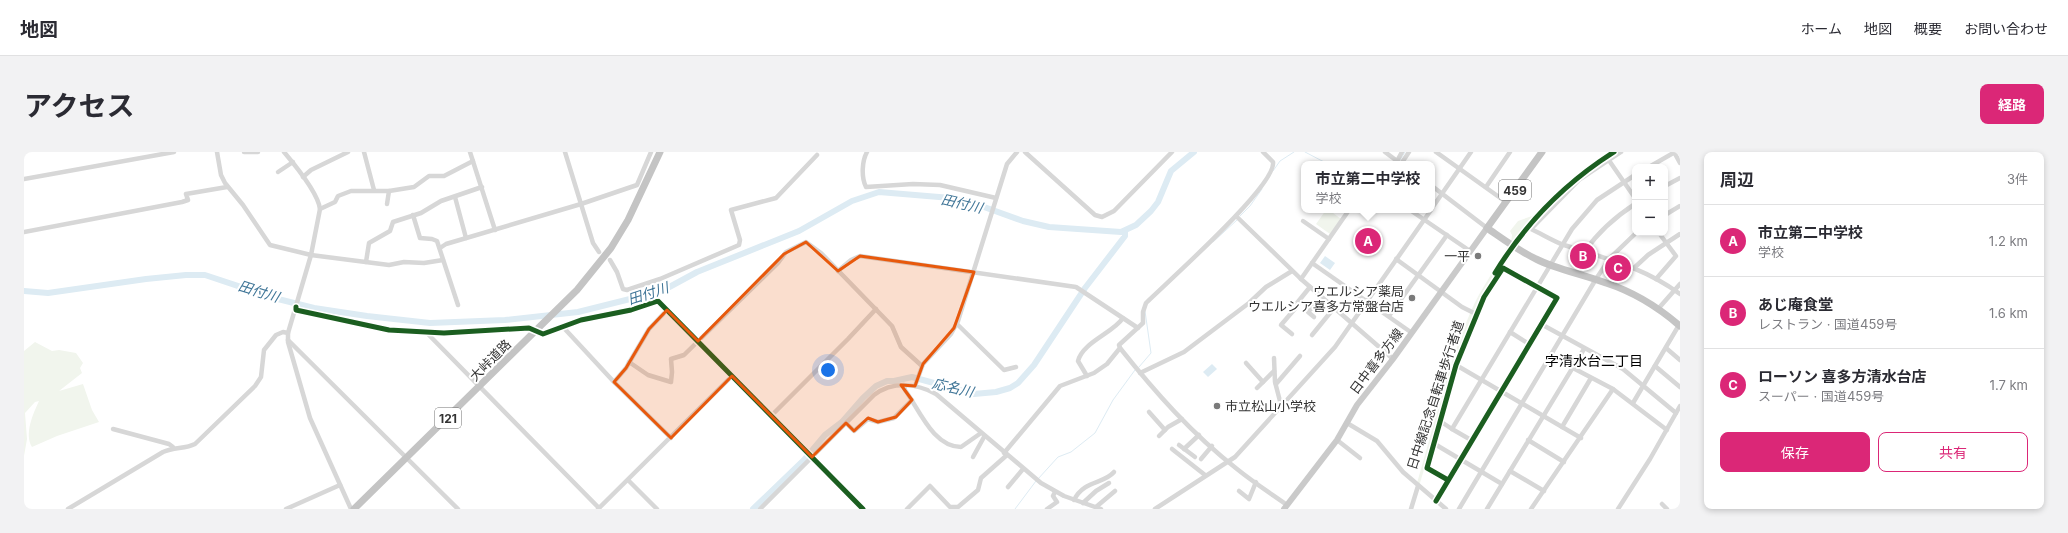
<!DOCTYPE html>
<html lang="ja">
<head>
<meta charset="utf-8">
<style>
	:root { --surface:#fff; --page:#f2f2f3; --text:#2b2b33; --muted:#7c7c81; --line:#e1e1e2; --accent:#db2777 }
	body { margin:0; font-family:Inter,"Noto Sans JP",sans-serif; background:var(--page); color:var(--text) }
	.controls { position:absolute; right:12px; top:12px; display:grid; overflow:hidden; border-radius:8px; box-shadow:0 2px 6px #0003 }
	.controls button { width:36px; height:36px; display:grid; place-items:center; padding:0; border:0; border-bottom:1px solid var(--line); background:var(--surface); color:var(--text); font:20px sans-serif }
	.you { position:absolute; left:804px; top:218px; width:14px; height:14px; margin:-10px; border:3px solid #fff; border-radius:50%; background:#1a73e8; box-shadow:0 0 0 6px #1a73e833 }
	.badge { display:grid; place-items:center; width:26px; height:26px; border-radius:50%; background:var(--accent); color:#fff; font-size:13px; font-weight:700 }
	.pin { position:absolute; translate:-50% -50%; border:2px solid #fff; box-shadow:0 1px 4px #0006 }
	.popup { position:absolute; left:1277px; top:9px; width:134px; height:52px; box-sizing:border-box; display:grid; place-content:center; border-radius:8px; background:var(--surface); filter:drop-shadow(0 1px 3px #0005); font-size:13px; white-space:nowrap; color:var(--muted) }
	.popup b { font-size:15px; color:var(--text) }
	.popup::after { content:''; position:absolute; left:50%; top:100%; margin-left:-8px; border:8px solid transparent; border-top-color:var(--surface) }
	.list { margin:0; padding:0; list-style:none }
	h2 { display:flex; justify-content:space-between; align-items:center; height:52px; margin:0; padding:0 16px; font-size:17px }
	h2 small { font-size:13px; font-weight:400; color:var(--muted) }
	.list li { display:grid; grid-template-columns:26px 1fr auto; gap:12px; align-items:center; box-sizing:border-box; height:72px; padding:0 16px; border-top:1px solid var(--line) }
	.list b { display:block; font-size:15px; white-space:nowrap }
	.list p { margin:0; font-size:13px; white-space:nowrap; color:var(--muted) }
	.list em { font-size:13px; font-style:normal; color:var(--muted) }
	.actions { display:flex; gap:8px; padding:12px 16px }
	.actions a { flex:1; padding:9px 0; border:1px solid var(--accent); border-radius:8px; text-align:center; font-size:14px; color:var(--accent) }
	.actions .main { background:var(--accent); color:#fff }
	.map { position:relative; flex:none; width:1656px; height:357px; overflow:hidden; border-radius:8px }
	header { display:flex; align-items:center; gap:24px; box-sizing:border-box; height:56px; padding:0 20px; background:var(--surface); border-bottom:1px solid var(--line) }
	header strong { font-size:19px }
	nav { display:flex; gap:22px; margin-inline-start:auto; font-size:14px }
	.intro { display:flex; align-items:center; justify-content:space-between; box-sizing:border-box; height:96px; padding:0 24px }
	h1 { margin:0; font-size:28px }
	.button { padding:10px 18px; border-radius:8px; background:var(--accent); color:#fff; font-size:14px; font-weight:700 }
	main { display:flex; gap:24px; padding:0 24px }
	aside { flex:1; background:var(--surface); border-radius:8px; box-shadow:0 2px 6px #0003 }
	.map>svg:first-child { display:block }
</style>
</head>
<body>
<header>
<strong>地図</strong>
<nav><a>ホーム</a><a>地図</a><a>概要</a><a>お問い合わせ</a></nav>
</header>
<div class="intro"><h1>アクセス</h1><a class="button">経路</a></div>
<main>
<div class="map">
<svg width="1656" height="357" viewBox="0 0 1656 357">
	<rect width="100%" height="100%" fill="#fff"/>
	<g fill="#f1f5ed">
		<path d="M1583 0H1595C1556 26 1520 57 1492 94L1487 91 1488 83 1486 79 1494 69 1508 64 1536 37Z"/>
		<path d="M1302 58H1305L1317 67 1306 82 1292 72Z"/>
		<path d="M1483 95 1488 98 1459 146 1434 206 1395 334 1393 331C1410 274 1423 214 1447 159 1457 136 1472 117 1483 95Z"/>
		<path d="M11 190 28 199 35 198 52 201 59 211 56 216 58 221 35 239 59 232 68 258 75 270 33 284 8 295C0 282 9 262 15 249L11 250 1 261 3 287 0 304V199Z"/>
		<path d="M1407 262 1411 263 1407 274 1403 269Z"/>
	</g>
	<g fill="#ddebf3">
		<path d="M1301 104 1311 111 1306 118 1296 111Z"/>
		<path d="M1188 212 1193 217 1184 225 1179 220Z"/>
	</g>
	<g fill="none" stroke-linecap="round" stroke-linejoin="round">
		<g stroke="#ddebf3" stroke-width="1">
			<path d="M1281 0 1304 12"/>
			<path d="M1376 8 1381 0"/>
			<path d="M1249 19 1256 9 1270 0"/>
			<path d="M1216 64 1226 54 1238 37"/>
			<path d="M1189 90 1213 68"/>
			<path d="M1115 215 1127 201 1121 159"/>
			<path d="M1014 327 1034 305 1047 300 1071 281 1089 248 1111 218"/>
			<path d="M991 357 1012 329"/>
		</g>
		<g stroke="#ddebf3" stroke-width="6">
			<path d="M0 139 24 141 122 127 162 123H181L250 146 290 156 343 164 406 171 481 168 554 160 638 139 673 120 775 79 828 49 855 40 927 46 949 51 999 69 1025 75 1097 80 1112 73 1127 59 1134 50 1147 19 1170 0"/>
			<path d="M729 357 780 308 801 283 818 270 839 246 852 234 863 229H870L888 225 950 242 972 240 986 236 994 231 1010 213 1061 136 1101 84V79"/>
		</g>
		<g stroke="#d7d7d7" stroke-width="4.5">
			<path d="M193 0 197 23 201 31 219 53 246 93 287 103 365 113 380 110 400 111 419 108"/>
			<path d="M220 0H234"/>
			<path d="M260 0C271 13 294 41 296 57L287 103 264 181V190L286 266 327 357"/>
			<path d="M340 0 350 38"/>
			<path d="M446 0 471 78"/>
			<path d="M541 0 569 91 575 100"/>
			<path d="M843 0C838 9 837 25 842 35L889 32 916 33 972 46"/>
			<path d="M1001 0 1071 63 1078 65 1090 59 1148 0"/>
			<path d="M1361 0 1377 12"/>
			<path d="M1412 0 1482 50"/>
			<path d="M1597 0 1555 28 1507 77C1518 82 1529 89 1540 93 1583 107 1619 115 1656 142"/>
			<path d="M1650 0 1656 11"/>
			<path d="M1584 7 1611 46"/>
			<path d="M1373 9 1378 0"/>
			<path d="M1377 12 1385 0"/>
			<path d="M1625 15 1651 0"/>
			<path d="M254 20 269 10"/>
			<path d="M279 25 287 18 324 0"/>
			<path d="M0 27 150 0"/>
			<path d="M1408 34 1463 76"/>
			<path d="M1641 34 1656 26"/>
			<path d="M1462 35 1486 0"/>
			<path d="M431 45 442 86"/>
			<path d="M363 52 365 39"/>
			<path d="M1408 56 1447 0"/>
			<path d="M296 57 311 50 314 44 327 39H365L390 35 405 24H420L449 9"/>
			<path d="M1386 58 1446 99"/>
			<path d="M389 63 396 86 408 87 413 89 434 153"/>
			<path d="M1641 63 1656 54"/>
			<path d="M1212 64 1277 127 1369 207"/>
			<path d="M1279 69 1305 87"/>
			<path d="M0 80 158 50 164 48 162 42 203 35"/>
			<path d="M416 96 422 92 557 52 613 33 627 0"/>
			<path d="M1561 99C1575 79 1591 65 1611 52"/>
			<path d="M1372 107 1438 155 1452 162"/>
			<path d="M586 108 593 120 599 137 603 138 636 127 715 93 716 88 707 58 752 46 793 3"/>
			<path d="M342 110 345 91 366 79 369 70 397 61 417 49 458 35"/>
			<path d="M1288 111 1388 181"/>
			<path d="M1610 116 1624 103 1656 82"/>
			<path d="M814 119 827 108 836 104 1052 135 1114 176"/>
			<path d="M1277 127 1325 58"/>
			<path d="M1632 127 1652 104 1635 81"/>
			<path d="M1634 157 1656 132"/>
			<path d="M272 158 365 178 420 181 505 176 519 182 557 168 607 158 634 149 839 357"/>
			<path d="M1365 164 1423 83"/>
			<path d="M1290 165 1284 160 1298 145"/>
			<path d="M933 172 980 218 992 215"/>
			<path d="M1517 172 1599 217 1652 261"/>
			<path d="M539 175 590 230 647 286"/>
			<path d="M402 180 575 356"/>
			<path d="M1486 180 1505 192"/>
			<path d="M1268 182 1257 173 1275 152 1273 151 1286 135"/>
			<path d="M1288 183 1310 156"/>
			<path d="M264 188 434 357"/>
			<path d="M1096 196C1131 240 1168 282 1213 317 1229 330 1246 341 1263 353"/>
			<path d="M1642 196 1656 208"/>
			<path d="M1250 206 1251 230 1257 253"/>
			<path d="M605 210 624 223 647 230 648 220 647 207 660 203 754 111 762 100 782 90 797 101 868 174 877 195 898 214"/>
			<path d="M1222 211 1239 230"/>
			<path d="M1432 213 1557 286"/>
			<path d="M1631 214 1656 235"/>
			<path d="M1549 216 1589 237 1643 278"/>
			<path d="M1116 221 1160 200 1225 151 1242 135 1268 119"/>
			<path d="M1063 224 1054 209C1059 190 1089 181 1099 166"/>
			<path d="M590 230 602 216 625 177 643 158"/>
			<path d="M1252 232 1276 204"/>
			<path d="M880 233 881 238C895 257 909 295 937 295L957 281"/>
			<path d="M891 234 899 212 927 182 934 169 983 12 993 0"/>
			<path d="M1233 236 1250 219"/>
			<path d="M1609 251 1655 173"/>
			<path d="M1125 260 1141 278"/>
			<path d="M747 264 824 187 852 157"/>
			<path d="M1416 269 1428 277"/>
			<path d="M822 271 830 279 844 267 854 270 870 266 888 248"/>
			<path d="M1323 271 1353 289 1379 320 1422 357"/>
			<path d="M1538 275 1567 226"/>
			<path d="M89 277 145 292 149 295"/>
			<path d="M1135 284 1144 275 1158 267"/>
			<path d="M1313 288 1336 306"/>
			<path d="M1447 288 1428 277 1548 77 1573 48 1611 23"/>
			<path d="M1504 288 1540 310"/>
			<path d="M1409 291 1478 332"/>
			<path d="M1155 293 1171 305"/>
			<path d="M1148 297 1181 323"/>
			<path d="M1160 297 1175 283"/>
			<path d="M980 301 1036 234 1070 221 1083 212 1096 196 1095 193 1119 171V160L1122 151C1142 131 1253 33 1249 10L1239 0"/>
			<path d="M949 305 960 285"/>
			<path d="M1177 307 1188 294"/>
			<path d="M1486 319 1520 339"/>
			<path d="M604 328 633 357"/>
			<path d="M984 335 999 317"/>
			<path d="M1215 339 1225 347 1232 330"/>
			<path d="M1050 348C1060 328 1080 332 1090 320"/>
			<path d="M1412 349 1533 146 1479 116 1460 145 1432 213 1403 316 1424 328"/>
			<path d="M1059 351 1072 339 1085 331"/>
			<path d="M1638 352 1643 357"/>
			<path d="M1072 355 1091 339"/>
			<path d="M44 357 139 300C150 295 161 297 171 292L231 234 237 225 240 198 252 183 259 180 264 181"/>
			<path d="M262 357 316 333"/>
			<path d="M574 357 708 224"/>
			<path d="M736 357 850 243C869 229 892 231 912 242L1017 331 1040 344 1077 357"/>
			<path d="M883 357 906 334 926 355H934L954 338 957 326 983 303"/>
			<path d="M1023 357 1033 350 1029 344 1031 340"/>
			<path d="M1131 357 1211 305 1311 195 1407 58"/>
			<path d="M1387 357 1394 334"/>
			<path d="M1435 357 1572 127 1586 106 1612 81"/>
			<path d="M1463 357 1560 197"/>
			<path d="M1507 357 1589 237"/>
			<path d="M1594 357 1626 307 1656 254"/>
		</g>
		<path stroke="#cacaca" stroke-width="6" d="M1260 357 1313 288 1333 253 1369 207 1463 76"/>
		<g stroke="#c4c4c4" stroke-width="7">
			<path d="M1518 0 1463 76C1479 87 1495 99 1512 107 1534 118 1559 122 1582 131 1610 140 1634 155 1656 174"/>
			<path d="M330 357 553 138 587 96 604 68 636 0"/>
		</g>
		<defs>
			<g id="cycleway">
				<path d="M1471 121C1501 72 1541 31 1590 0"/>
				<path d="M272 155V158L365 178 420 181 505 176 519 182 557 168 607 158 634 149 839 357"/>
				<path d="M1412 349 1533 146 1479 116 1460 145 1432 213 1403 316 1424 328"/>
			</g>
		</defs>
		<use href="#cycleway" stroke="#fff" stroke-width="8"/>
		<use href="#cycleway" stroke="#1b5e20" stroke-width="5"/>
	</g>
	<path fill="#e8590c" fill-opacity="0.2" stroke="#e8590c" stroke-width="3" stroke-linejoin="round" d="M782 90 814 119 836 104 950 120 930 176 899 212 891 234 877 233 888 248 872 265 854 270 844 266 830 279 822 271 788 305 708 224 647 286 590 230 602 216 625 177 643 158 674 189 760 102Z"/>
	<g fill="#7a7a7a" stroke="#fff" stroke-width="1.5">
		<circle cx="1454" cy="104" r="4"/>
		<circle cx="1388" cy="146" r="4"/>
		<circle cx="1193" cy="254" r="4"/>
	</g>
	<g text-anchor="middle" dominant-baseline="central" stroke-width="4" stroke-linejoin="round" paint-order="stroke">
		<g fill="#fff" stroke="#707070" stroke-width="1">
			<rect x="1475" y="28" width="32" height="20" rx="3"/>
			<rect x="411" y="256" width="26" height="20" rx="3"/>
		</g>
		<g font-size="12" font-weight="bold" fill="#333">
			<text x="1491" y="38">459</text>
			<text x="424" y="266">121</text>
		</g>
		<g font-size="13" fill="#333" stroke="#fff" text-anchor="end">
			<text x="1446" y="104">一平</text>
			<text x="1380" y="139">ウエルシア薬局<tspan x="1380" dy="15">ウエルシア喜多方常盤台店</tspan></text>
			<text x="1201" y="254" text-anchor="start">市立松山小学校</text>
		</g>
		<g font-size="13" fill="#333" stroke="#fff">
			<text transform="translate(466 208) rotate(-45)">大峠道路</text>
			<text transform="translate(1352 209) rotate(-53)">日中喜多方線</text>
			<text transform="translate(1411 243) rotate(-72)">日中線記念自転車歩行者道</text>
		</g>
		<g font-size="14" font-style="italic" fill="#3f7597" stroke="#fff">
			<text transform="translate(938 51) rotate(13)">田付川</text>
			<text transform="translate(235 139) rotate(17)">田付川</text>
			<text transform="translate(624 141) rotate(-18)">田付川</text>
			<text transform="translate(929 235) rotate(13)">応名川</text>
		</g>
		<g font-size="14" fill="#000" stroke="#fff">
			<text x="1570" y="208">字清水台二丁目</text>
		</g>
	</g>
</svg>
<div class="controls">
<button>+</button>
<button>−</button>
</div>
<div class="you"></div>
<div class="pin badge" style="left:1344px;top:89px">A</div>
<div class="popup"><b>市立第二中学校</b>学校</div>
<div class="pin badge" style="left:1559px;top:104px">B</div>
<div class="pin badge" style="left:1594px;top:116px">C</div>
</div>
<aside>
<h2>周辺<small>3件</small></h2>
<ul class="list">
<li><span class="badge">A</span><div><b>市立第二中学校</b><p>学校</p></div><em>1.2 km</em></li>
<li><span class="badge">B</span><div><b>あじ庵食堂</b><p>レストラン · 国道459号</p></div><em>1.6 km</em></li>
<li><span class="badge">C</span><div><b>ローソン 喜多方清水台店</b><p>スーパー · 国道459号</p></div><em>1.7 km</em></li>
</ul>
<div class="actions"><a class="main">保存</a><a>共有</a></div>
</aside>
</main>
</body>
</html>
